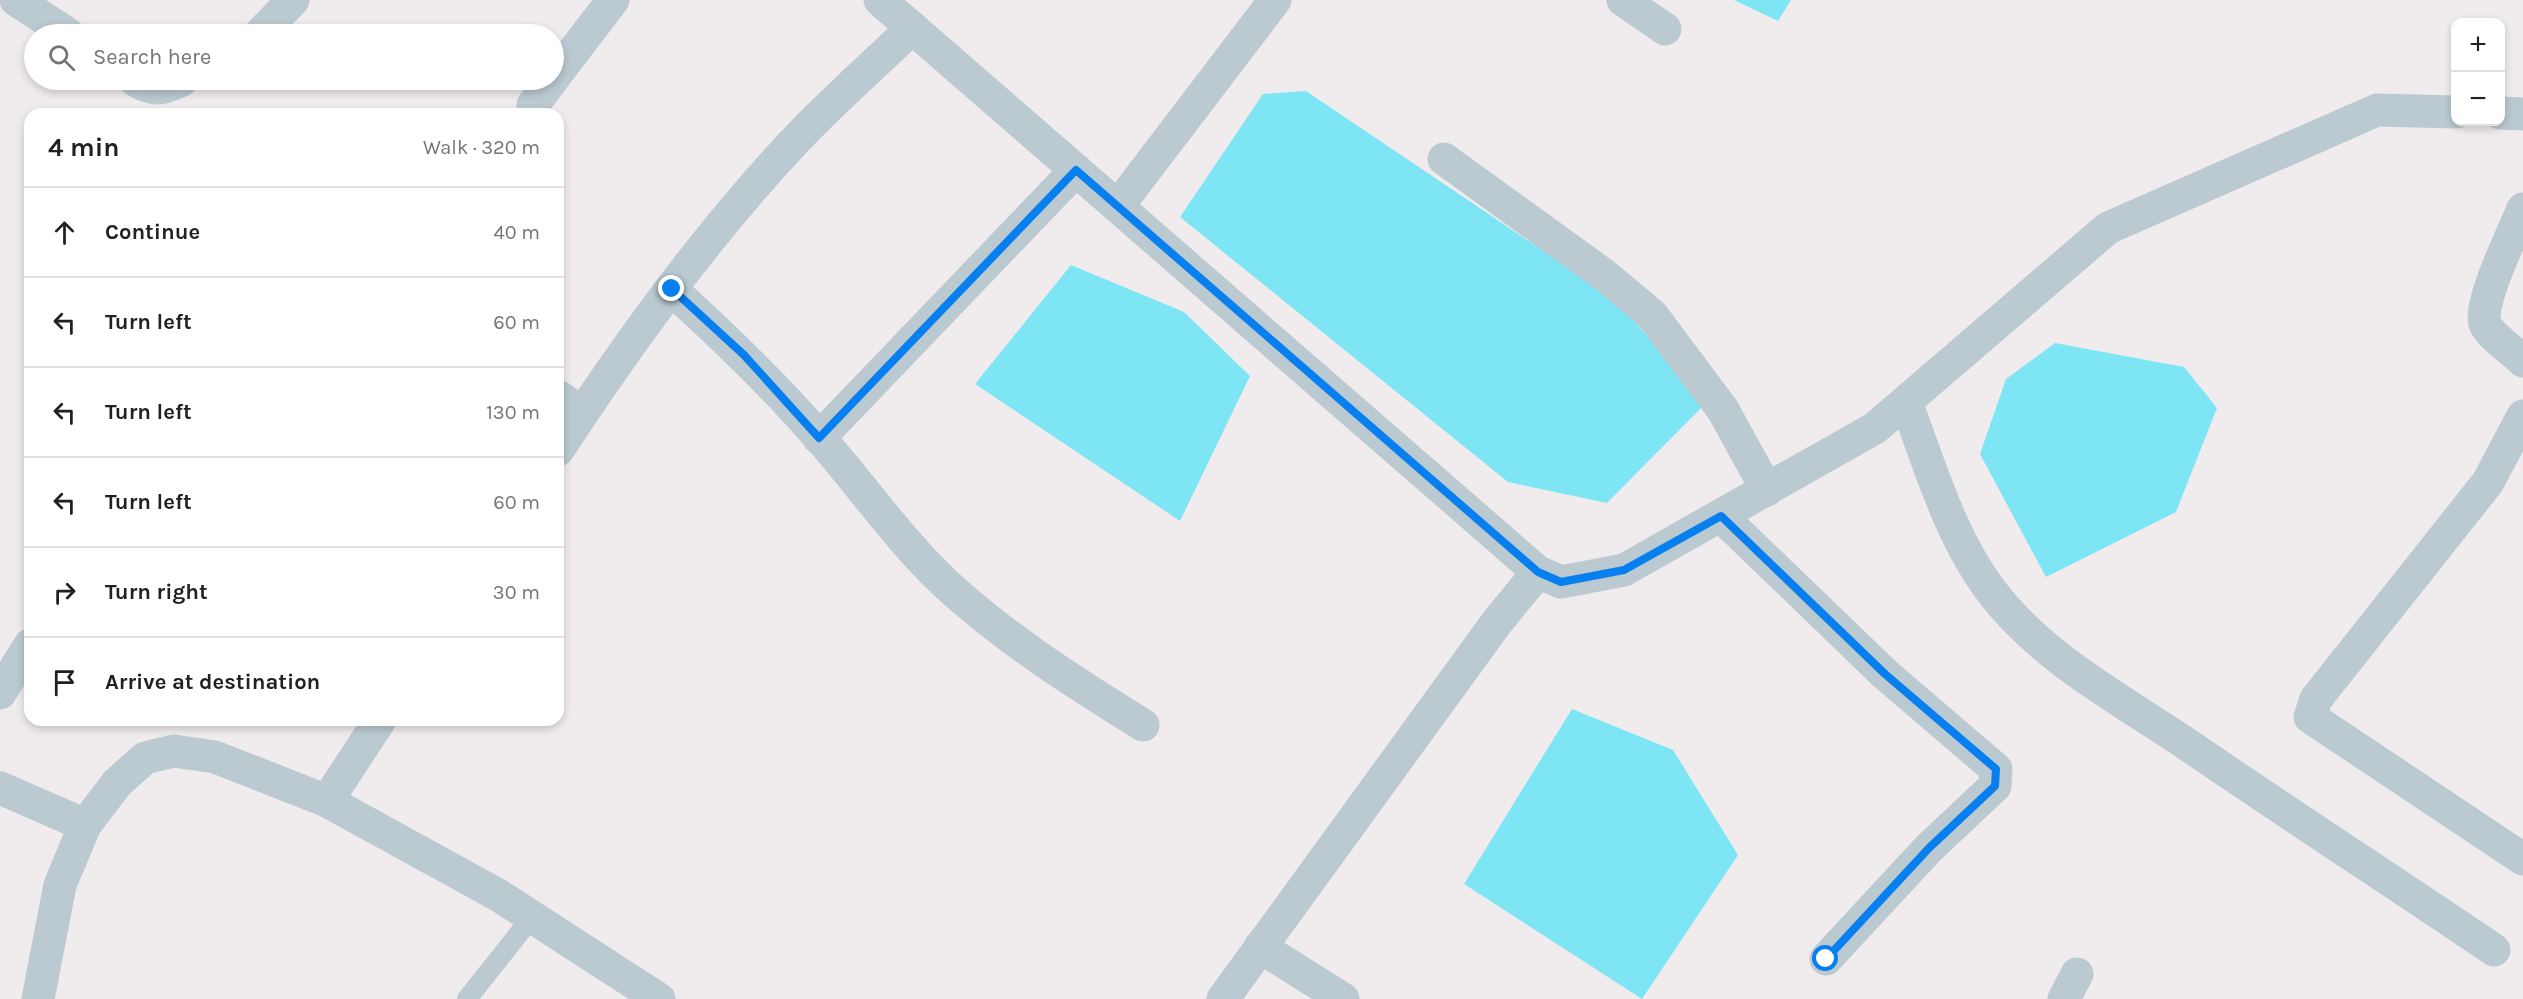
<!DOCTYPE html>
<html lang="en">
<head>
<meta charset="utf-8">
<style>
	:root { --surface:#fff; --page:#f6f6f6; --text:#202124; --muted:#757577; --line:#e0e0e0 }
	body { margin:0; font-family:Karla,sans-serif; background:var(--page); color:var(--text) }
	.controls { position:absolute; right:18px; top:18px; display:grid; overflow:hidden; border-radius:12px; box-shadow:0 3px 9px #0003 }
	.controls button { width:54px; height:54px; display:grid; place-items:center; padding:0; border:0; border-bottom:2px solid var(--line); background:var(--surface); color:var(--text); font:30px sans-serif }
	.stop { position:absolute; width:18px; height:18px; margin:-14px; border:4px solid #077fef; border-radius:50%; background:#fff }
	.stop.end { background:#077fef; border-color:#fff; box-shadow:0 2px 6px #0008 }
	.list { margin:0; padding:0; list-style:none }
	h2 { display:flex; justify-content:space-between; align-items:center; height:78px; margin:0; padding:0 24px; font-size:26px }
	h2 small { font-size:20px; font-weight:400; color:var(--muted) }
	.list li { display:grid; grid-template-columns:39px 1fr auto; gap:18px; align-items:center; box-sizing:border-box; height:90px; padding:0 24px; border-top:2px solid var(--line) }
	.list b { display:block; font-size:22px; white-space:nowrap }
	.list em { font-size:20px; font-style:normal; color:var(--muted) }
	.icon { flex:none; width:33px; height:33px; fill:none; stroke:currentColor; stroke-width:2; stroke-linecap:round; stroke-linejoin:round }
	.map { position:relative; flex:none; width:2523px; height:999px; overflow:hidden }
	.search { position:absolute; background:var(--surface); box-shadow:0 3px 9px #0003; left:24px; top:24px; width:540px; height:66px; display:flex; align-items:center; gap:15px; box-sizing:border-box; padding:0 21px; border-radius:33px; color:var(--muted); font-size:22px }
	.panel { position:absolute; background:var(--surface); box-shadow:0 3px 9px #0003; left:24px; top:108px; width:540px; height:618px; border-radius:18px }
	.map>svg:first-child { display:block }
</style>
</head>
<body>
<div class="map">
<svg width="2523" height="999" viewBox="0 0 2523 999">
	<rect width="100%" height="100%" fill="#f0eced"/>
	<g fill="#7ee5f4">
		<path d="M1734 0H1791L1778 21Z"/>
		<path d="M1306 91 1619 302 1704 405 1607 503 1508 482 1180 217 1263 94Z"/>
		<path d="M1071 265 1184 312 1250 376 1180 521 975 384Z"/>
		<path d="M2055 343 2184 367 2217 408 2176 512 2046 577 1980 454 2006 379Z"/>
		<path d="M1572 709 1673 750 1738 855 1642 999 1464 884Z"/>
	</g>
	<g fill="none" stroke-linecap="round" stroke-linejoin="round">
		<path stroke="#bbc9d1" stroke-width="20" d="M467 999 532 917"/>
		<g stroke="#bbc9d1" stroke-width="33">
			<path d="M16 0 68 34"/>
			<path d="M1623 0 1665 29"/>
			<path d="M260 34 293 0"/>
			<path d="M554 77 613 0"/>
			<path d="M135 80C154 92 163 89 182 80"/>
			<path d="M533 105 552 80"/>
			<path d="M1444 159 1607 277 1652 315 1723 410 1767 490"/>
			<path d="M1118 206 1275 0"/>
			<path d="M2523 209C2515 229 2475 309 2486 326 2494 339 2512 350 2523 361"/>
			<path d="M671 289C723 336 773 384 819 437 862 486 899 540 947 585 1006 639 1075 683 1143 725"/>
			<path d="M558 396 582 413"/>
			<path d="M1906 402C1930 466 1950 537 1992 592 2042 658 2120 699 2188 745 2289 814 2392 881 2494 950"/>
			<path d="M2523 416 2488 482 2316 699 2310 717 2523 859"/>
			<path d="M819 438 1076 170"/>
			<path d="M558 450C628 343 704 238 791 145 829 104 872 67 912 28"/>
			<path d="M1721 516 1885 674 1996 769 1995 786 1929 848 1826 959"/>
			<path d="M0 693 30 645"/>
			<path d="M0 788 85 825"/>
			<path d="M327 801 380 720"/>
			<path d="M1260 947 1343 999"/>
			<path d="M38 999 60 885 85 825 117 783 145 758 174 751 215 757 327 801 498 895 659 999"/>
			<path d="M1223 999 1497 622 1538 572"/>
			<path d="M2064 999 2077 974"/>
		</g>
		<g stroke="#bbc9d1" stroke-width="33">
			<path d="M880 0 1538 572 1561 582 1624 570 1875 428 2108 228 2377 110 2456 112"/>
			<path d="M2500 113 2523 114"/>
		</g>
	</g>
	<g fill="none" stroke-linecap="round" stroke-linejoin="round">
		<path stroke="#077fef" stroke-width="8" d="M672 289 744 355 819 438 1076 170 1538 572 1561 582 1624 570 1721 516 1885 674 1996 769 1995 786 1929 848 1826 959"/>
	</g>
</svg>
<div class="controls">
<button>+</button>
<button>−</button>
</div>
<div class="stop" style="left:1826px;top:959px"></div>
<div class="stop end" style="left:672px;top:289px"></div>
<div class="search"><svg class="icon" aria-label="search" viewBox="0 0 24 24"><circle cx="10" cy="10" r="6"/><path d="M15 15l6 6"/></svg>Search here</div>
<section class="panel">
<h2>4 min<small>Walk · 320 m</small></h2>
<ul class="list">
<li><svg class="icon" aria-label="ahead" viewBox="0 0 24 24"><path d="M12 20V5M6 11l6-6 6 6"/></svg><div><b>Continue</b></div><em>40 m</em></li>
<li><svg class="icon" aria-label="left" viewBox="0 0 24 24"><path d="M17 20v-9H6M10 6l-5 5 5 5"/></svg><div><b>Turn left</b></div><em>60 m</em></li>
<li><svg class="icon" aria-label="left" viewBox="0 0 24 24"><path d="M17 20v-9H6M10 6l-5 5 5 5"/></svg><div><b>Turn left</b></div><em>130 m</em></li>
<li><svg class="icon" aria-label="left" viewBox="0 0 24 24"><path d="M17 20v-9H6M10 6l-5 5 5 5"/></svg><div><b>Turn left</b></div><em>60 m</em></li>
<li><svg class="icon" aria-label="right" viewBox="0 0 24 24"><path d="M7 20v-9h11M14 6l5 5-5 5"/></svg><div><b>Turn right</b></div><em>30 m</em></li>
<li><svg class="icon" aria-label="arrive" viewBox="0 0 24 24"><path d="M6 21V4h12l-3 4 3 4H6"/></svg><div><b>Arrive at destination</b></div></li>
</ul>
</section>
</div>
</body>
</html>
